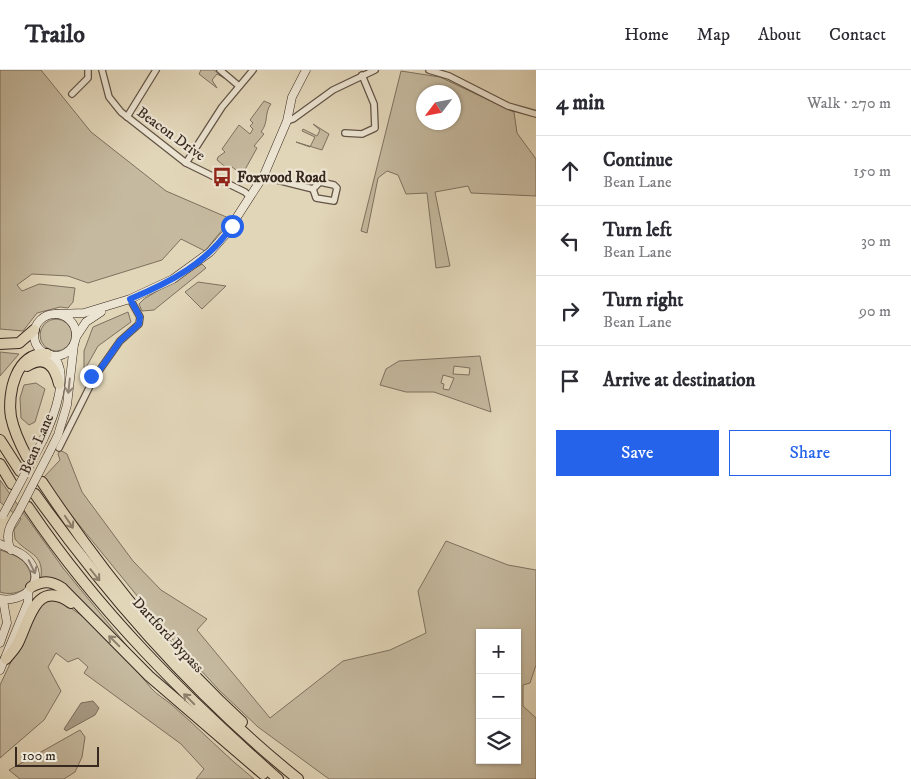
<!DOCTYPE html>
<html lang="en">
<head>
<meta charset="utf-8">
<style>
	:root { --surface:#fff; --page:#f7f7f7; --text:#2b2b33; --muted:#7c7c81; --line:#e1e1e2; --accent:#2563eb }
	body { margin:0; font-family:"IM FELL DW Pica",serif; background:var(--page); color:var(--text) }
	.controls { position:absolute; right:15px; bottom:15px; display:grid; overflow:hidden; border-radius:0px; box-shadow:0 1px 4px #0004 }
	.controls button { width:45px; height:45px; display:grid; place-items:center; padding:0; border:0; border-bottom:1px solid var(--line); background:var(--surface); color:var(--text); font:25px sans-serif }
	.compass { position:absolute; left:416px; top:15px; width:45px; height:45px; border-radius:50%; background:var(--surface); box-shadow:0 1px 4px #0004; rotate:238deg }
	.scale { position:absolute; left:15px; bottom:12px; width:84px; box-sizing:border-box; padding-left:5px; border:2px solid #382920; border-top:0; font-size:14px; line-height:18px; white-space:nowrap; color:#382920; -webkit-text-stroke:4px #ece4d2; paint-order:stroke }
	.stop { position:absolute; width:15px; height:15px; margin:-11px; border:4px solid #2563eb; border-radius:50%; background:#fff }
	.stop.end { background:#2563eb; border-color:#fff; box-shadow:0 1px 5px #0008 }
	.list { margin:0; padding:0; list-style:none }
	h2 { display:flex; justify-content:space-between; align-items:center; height:65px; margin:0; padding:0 20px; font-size:21px }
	h2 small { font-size:16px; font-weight:400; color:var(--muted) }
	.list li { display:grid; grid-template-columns:32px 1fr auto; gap:15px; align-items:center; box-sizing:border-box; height:70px; padding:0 20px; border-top:1px solid var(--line) }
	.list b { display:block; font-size:19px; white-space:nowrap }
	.list p { margin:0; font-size:16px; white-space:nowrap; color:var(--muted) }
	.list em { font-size:16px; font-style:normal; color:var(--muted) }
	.actions { display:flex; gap:10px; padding:15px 20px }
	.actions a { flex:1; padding:11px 0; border:1px solid var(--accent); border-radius:0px; text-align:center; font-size:18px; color:var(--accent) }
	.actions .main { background:var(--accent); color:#fff }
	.icon { flex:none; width:28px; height:28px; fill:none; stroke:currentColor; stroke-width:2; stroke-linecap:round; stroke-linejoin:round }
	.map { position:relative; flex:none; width:536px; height:709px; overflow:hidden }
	header { display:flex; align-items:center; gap:30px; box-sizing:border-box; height:70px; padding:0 25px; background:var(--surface); border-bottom:1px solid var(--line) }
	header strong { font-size:24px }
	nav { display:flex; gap:28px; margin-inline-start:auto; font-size:18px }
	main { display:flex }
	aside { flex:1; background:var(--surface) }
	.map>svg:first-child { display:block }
</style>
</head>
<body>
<header>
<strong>Trailo</strong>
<nav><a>Home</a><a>Map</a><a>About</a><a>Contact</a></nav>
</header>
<main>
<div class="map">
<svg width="536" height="709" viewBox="0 0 536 709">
	<rect width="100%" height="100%" fill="#e2d6b9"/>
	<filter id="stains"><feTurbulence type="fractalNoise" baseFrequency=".004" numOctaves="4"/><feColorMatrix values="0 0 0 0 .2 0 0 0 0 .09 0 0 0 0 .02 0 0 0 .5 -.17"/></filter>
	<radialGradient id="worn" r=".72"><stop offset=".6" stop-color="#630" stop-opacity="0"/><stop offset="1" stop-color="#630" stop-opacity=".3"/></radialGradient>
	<g fill="#c5b99f" stroke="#7e7160" fill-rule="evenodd">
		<path d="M0 0H41L91 62 166 121 231 149 205 181 181 169 162 190 88 213 68 206 32 204 17 215 22 221 39 214 75 218 73 232 68 238 60 237 37 243 23 261 0 259Z"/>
		<path d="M201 0H214L224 8 217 4 212 10 217 18 199 4Z"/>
		<path d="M401 1 440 7 514 42 517 63 536 89V126L471 123 468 116 435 122 450 196 436 198 427 123 406 124 398 105 387 101 378 108 367 163 361 161ZM423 22H453V52H423Z"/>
		<path d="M264 31 271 34C264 43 269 52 261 62L264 64 254 76 257 78 242 105 231 96 228 99 217 90 218 87 225 82 222 79 239 55 250 64 253 59 250 56 253 53 250 50Z"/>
		<path d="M313 54 329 64 322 80 296 72 310 77 315 67 302 61 303 59 317 66 320 60Z"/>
		<path d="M202 194 206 198 154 240 142 241 139 234 144 229Z"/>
		<path d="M198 212 226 216 202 239 185 222Z"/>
		<path d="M128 242 131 252 98 276 84 301V281L93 257Z"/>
		<circle cx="56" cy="265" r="16"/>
		<path d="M0 282 19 284 0 306Z"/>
		<path d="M480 286 491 342 434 322H406L380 315 386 299 399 291ZM454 296 470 298 469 305 453 304ZM443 305 454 308 449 320 443 319 444 314 441 313Z"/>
		<path d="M36 313 45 319 35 352 29 355 21 348 20 328 24 315Z"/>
		<path d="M60 380 67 384 82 422 133 491 161 520 207 549 197 560 270 648 343 591 390 580 426 563 418 521 446 471 508 495 536 500V595L530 613 523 615V636L536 648V709H329L258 657 219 620 174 571 58 429 44 407 60 390 58 384ZM480 563H517V690H480Z"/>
		<path d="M0 410 63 498 141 593 105 559 41 507C44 483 27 484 15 469L14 460 21 449 0 432Z"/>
		<path d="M0 480C9 483 22 487 27 496 40 515 17 528 0 522Z"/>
		<path d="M54 530C86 540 130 592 151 618 157 625 165 629 172 635 200 659 225 686 254 709H196L204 699 181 674 84 603 88 597 78 588 68 592 56 583 48 597 61 621 44 650 0 688V615L35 541 45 532Z"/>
		<path d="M80 660 85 667 82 687 75 702 64 709H20L9 700Z"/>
	</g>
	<path fill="#a89b85" stroke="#7b6d5d" d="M93 631 99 638 95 645 66 661 64 659 81 633Z"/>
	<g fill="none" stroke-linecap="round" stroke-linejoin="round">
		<defs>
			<g id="street">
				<path d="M102 0 109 27 121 42 186 93 245 122 249 126"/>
				<path d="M220 0 239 16"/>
				<path d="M429 0 449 6 508 36 536 44"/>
				<path d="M72 24 88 8V0"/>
				<path d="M127 47 156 0"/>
				<path d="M287 51 293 49 333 20 375 0"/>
				<path d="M345 63 362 64 375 58 374 34 362 5"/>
				<path d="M186 93 222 37 253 0"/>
				<path d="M264 105 273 109 313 119"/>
				<path d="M320 112 334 115 337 118 334 131 316 128 313 119Z"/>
				<path d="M59 378 94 308 120 271 139 254 140 247 130 229"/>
			</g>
			<g id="secondary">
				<path d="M56 244 84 243 130 229 173 209 210 182 226 164 264 105 287 51 292 27 306 0"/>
				<circle cx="55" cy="265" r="21"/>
				<path d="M76 267 86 252 101 242"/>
				<path d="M43 370C52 351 73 300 51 285"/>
				<path d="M49 383 58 365 67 335 74 274"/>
				<path d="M0 474C10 479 23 482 30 492 46 514 22 533 0 529"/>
				<path d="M11 480C4 465 10 455 18 443"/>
				<path d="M0 573 7 553 3 530"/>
				<path d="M0 600 28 532V521"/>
			</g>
			<g id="highway">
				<path d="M0 274 19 273 34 260"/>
				<path d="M27 296C46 284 55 297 59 314"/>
				<path d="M0 370 20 401"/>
				<path d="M27 387C20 374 14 361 11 347 7 324 16 281 47 284"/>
				<path d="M0 394 12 414"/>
				<path d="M42 412C100 499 165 581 242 652"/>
				<path d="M35 424C111 530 196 627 298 709"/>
				<path d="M28 437C98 541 185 627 278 709"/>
				<path d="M31 517C43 511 50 510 62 518L149 606 263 704"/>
				<path d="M6 589C10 584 15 579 18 573 29 551 36 508 71 533"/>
			</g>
		</defs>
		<use href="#street" stroke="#625446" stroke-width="8"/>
		<use href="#secondary" stroke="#382920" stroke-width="9"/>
		<use href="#highway" stroke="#382920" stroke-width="12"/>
		<use href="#street" stroke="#ece4d2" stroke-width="5.5"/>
		<use href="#secondary" stroke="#ece4d2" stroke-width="8"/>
		<use href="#highway" stroke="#e2d6b9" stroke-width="10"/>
		<defs>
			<g id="secondary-bridge">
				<path d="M18 443 49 383"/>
				<path d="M3 445 43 370"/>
			</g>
		</defs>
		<use href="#secondary-bridge" stroke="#382920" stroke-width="9" stroke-linecap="butt"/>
		<use href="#secondary-bridge" stroke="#ece4d2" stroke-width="8"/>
	</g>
	<defs><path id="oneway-shaft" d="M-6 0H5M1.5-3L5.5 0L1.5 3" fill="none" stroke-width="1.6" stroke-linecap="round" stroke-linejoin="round" transform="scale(1.25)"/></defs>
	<g stroke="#928679">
		<use href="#oneway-shaft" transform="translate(69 316) rotate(96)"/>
		<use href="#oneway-shaft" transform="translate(32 497) rotate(64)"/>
	</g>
	<g stroke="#8d806c">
		<use href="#oneway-shaft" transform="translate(69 452) rotate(56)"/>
		<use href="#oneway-shaft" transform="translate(95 505) rotate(51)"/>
		<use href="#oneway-shaft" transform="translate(114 571) rotate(-135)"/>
		<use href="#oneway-shaft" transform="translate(189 629) rotate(-135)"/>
	</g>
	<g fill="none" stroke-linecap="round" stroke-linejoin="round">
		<path stroke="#2563eb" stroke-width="6" d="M91 306 94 308 120 271 139 254 140 247 130 229C171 212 207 193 232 156"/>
	</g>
	<defs>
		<symbol id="bus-bare" viewBox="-9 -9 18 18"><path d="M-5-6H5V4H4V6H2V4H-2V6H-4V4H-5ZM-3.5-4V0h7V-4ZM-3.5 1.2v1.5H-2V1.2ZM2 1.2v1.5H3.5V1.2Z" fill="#8f2418" stroke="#ece4d2" stroke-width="2.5" paint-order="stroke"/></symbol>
	</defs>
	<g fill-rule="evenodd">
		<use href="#bus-bare" x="208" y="93" width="28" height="28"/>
	</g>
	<g text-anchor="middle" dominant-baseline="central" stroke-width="4.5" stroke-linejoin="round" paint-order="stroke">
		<g font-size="15" fill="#382920" stroke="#ece4d2">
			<text transform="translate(171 64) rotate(36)">Beacon Drive</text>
			<text transform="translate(37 374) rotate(-67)">Bean Lane</text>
			<text transform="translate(168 565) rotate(47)">Dartford Bypass</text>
		</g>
		<g font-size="15" font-weight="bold" fill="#382920" stroke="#ece4d2" text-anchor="start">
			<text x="237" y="107">Foxwood Road</text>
		</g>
	</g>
	<rect width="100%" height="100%" filter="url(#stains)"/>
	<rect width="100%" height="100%" fill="url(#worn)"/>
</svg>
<div class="controls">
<button>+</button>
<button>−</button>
<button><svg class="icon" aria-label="layers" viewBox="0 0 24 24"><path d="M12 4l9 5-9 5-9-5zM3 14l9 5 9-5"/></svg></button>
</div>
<svg class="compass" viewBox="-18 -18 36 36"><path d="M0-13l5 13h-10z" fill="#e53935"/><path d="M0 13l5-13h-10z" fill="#7c7c81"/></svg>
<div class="scale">100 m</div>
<div class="stop" style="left:232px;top:156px"></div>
<div class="stop end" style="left:91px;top:306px"></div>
</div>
<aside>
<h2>4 min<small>Walk · 270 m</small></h2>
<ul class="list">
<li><svg class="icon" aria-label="ahead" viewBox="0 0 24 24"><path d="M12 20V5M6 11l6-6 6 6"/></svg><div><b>Continue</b><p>Bean Lane</p></div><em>150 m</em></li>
<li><svg class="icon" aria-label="left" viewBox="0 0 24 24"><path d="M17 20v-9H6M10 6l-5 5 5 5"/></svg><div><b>Turn left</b><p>Bean Lane</p></div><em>30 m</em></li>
<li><svg class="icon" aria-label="right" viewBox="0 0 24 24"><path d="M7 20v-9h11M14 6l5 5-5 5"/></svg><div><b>Turn right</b><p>Bean Lane</p></div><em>90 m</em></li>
<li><svg class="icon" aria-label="arrive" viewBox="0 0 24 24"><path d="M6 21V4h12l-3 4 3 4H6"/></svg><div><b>Arrive at destination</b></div></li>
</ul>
<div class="actions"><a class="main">Save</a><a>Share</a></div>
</aside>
</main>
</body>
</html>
